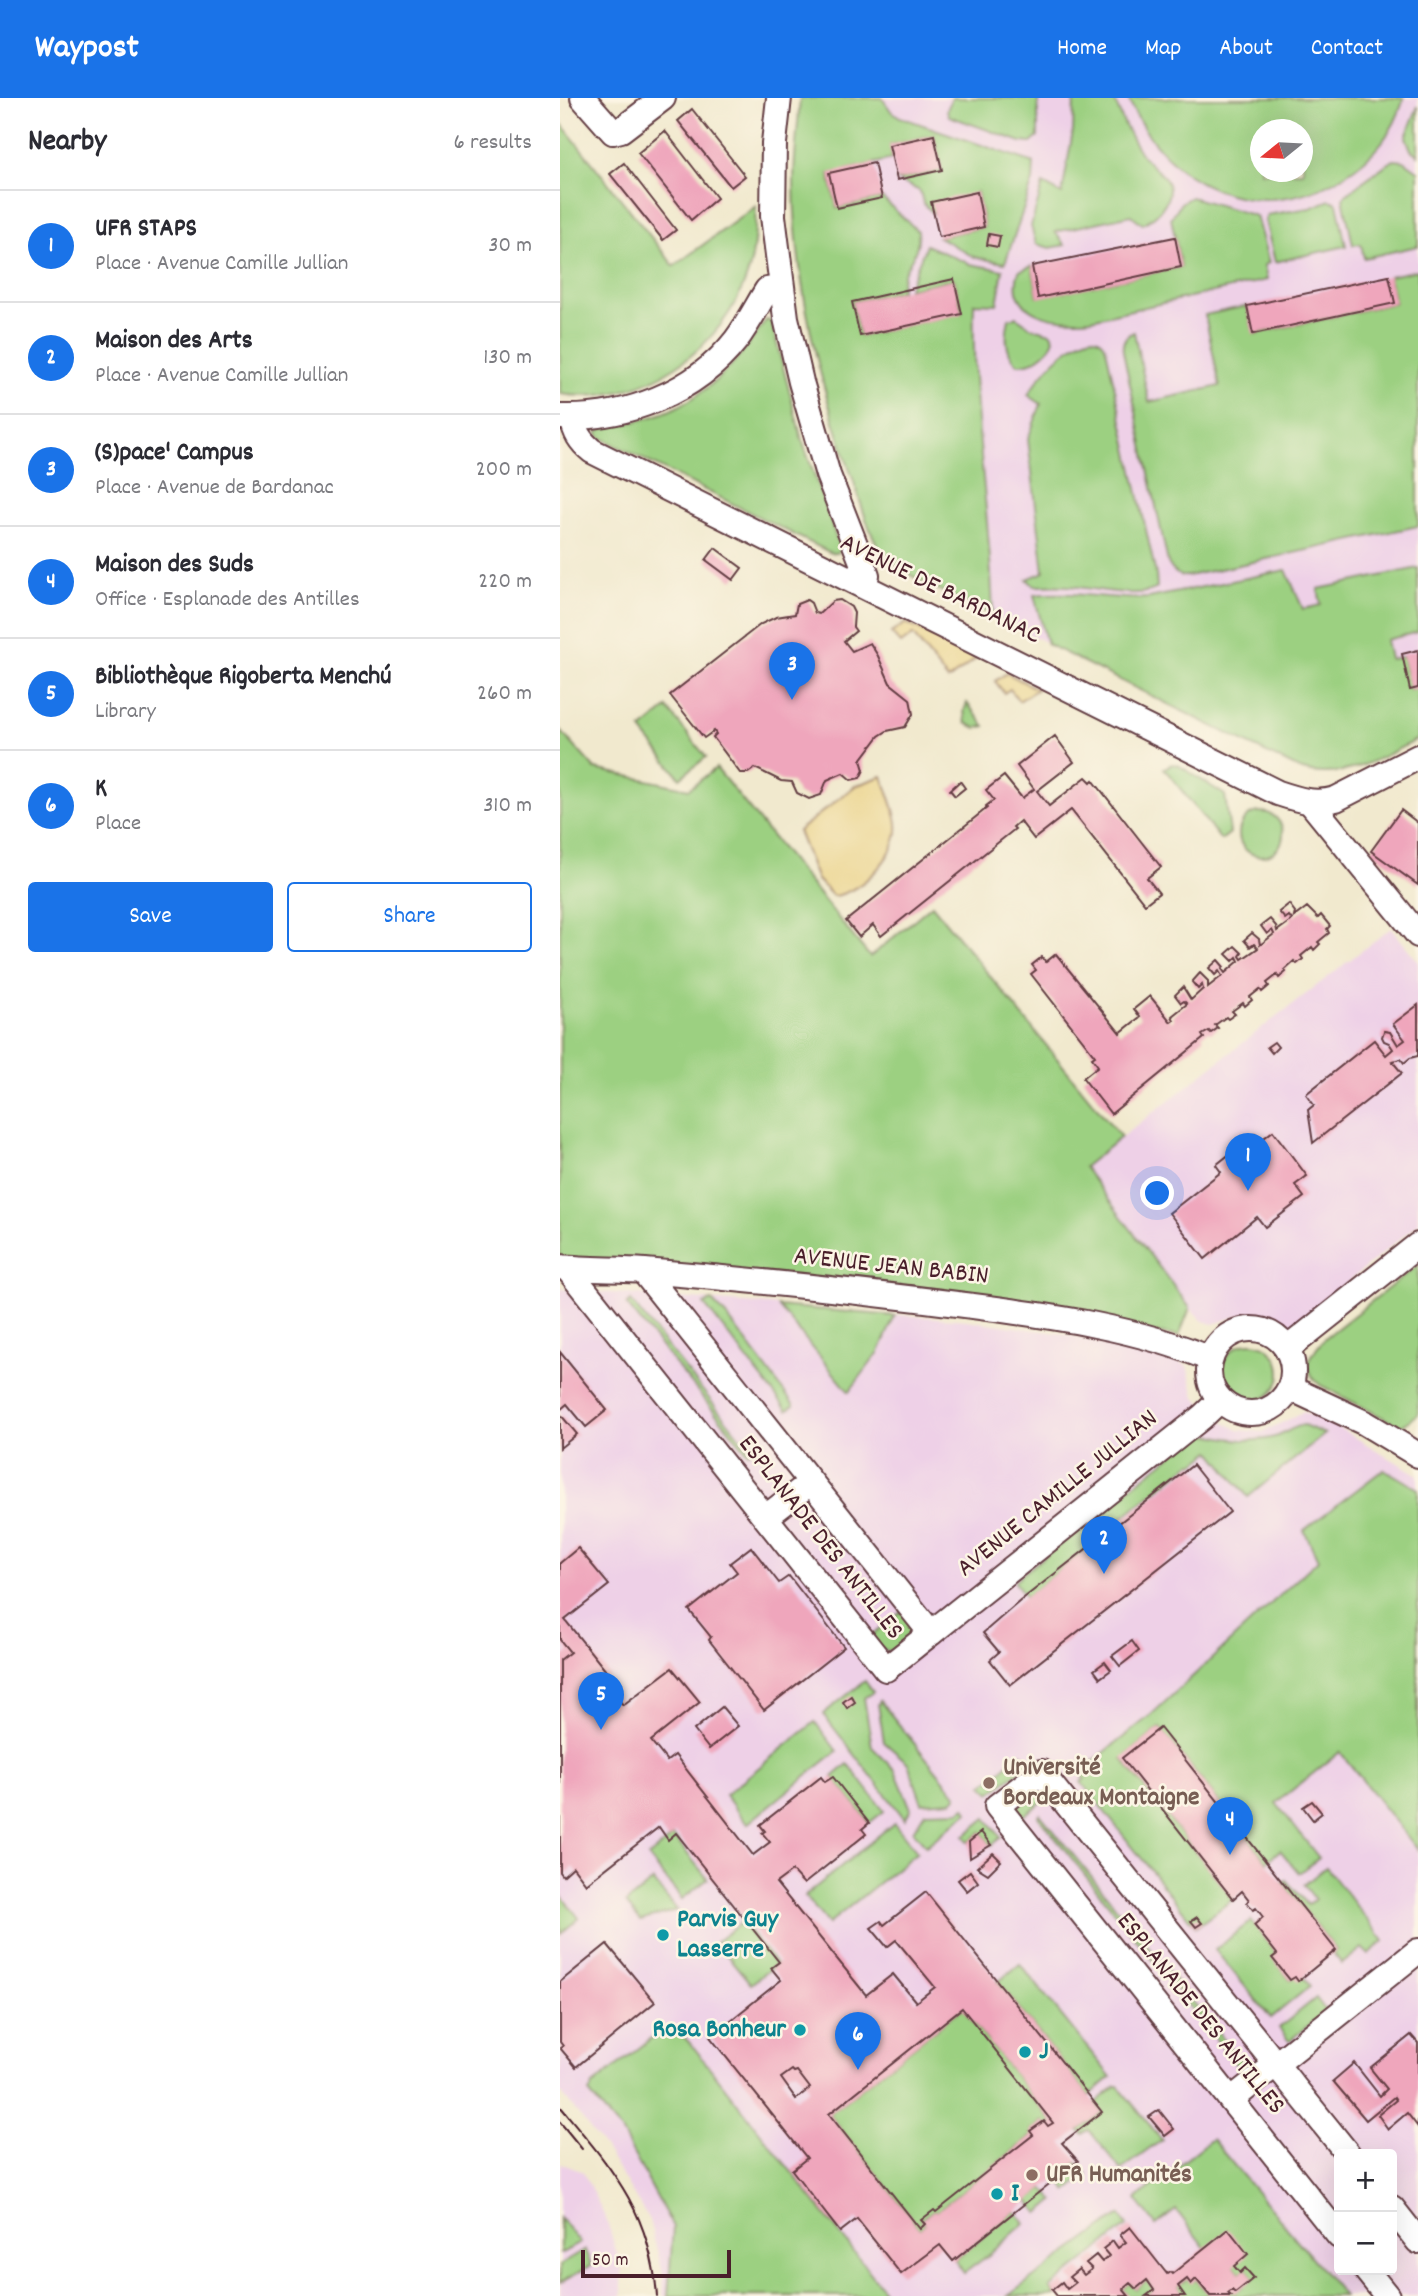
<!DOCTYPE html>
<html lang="en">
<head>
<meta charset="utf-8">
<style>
	:root { --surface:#fff; --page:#f2f2f3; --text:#2b2b33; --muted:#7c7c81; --line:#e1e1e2; --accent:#1a73e8 }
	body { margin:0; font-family:Dekko,sans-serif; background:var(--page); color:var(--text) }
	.controls { position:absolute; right:21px; bottom:21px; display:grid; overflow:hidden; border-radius:7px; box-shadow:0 7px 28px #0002 }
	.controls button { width:63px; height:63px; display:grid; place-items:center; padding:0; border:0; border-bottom:2px solid var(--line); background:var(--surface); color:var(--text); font:35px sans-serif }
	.compass { position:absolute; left:690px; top:21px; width:63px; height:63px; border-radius:50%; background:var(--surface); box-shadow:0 7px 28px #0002; rotate:252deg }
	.scale { position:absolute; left:21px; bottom:18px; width:150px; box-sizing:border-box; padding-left:7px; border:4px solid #4a1f2b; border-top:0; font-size:19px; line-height:24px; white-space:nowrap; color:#4a1f2b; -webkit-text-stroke:5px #fcf5e5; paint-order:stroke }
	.you { position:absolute; left:598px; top:1096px; width:24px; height:24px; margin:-18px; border:5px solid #fff; border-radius:50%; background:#1a73e8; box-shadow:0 0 0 10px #1a73e833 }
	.badge { display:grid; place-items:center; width:46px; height:46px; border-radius:50%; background:var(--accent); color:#fff; font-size:23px; font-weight:700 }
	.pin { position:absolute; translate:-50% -58px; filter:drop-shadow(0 2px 4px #0008) }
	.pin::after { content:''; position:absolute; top:37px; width:24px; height:21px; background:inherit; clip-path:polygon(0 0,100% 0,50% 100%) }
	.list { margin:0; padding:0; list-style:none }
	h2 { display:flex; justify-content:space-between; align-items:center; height:91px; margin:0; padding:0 28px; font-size:30px }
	h2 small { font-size:23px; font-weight:400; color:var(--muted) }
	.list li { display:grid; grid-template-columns:46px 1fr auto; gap:21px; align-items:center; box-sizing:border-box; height:112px; padding:0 28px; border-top:2px solid var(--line) }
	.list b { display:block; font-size:26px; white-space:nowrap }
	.list p { margin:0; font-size:23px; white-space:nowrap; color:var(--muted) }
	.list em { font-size:23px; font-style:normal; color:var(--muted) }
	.actions { display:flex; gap:14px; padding:21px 28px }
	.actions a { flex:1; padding:16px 0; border:2px solid var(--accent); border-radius:7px; text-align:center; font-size:24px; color:var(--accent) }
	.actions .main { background:var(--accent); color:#fff }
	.map { position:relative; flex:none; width:858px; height:2198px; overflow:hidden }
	header { display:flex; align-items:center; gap:42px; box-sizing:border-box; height:98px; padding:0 35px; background:var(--accent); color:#fff }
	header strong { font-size:33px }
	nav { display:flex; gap:38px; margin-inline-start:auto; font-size:24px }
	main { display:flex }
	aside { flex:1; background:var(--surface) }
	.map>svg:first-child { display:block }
</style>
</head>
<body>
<header>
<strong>Waypost</strong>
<nav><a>Home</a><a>Map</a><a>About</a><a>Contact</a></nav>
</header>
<main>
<aside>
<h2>Nearby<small>6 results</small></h2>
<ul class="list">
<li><span class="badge">1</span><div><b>UFR STAPS</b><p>Place · Avenue Camille Jullian</p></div><em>30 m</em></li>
<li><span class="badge">2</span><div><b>Maison des Arts</b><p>Place · Avenue Camille Jullian</p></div><em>130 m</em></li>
<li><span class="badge">3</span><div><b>(S)pace' Campus</b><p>Place · Avenue de Bardanac</p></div><em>200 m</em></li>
<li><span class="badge">4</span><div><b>Maison des Suds</b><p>Office · Esplanade des Antilles</p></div><em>220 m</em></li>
<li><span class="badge">5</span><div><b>Bibliothèque Rigoberta Menchú</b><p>Library</p></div><em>260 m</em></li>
<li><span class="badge">6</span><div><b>K</b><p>Place</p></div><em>310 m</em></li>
</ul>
<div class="actions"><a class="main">Save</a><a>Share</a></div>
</aside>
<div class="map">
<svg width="858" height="2198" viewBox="0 0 858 2198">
	<rect width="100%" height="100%" fill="#fcf5e5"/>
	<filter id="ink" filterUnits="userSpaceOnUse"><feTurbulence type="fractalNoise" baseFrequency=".0143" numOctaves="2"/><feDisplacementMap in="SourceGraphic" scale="14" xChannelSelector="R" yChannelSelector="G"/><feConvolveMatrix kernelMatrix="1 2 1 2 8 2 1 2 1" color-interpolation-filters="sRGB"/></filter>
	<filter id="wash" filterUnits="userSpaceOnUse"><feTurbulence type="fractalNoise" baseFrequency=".00686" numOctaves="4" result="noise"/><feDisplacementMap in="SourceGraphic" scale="28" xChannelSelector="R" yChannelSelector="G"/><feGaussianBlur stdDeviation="1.57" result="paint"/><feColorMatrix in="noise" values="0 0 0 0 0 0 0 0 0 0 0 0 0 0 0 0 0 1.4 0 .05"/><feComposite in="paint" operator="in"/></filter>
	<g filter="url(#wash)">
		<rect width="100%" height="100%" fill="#f1e9ce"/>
		<g fill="#eed0e7" fill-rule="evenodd">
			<path d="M240 0H858V641L813 663 777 675 759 676 739 671 339 471 325 459 306 418 275 329 259 273 243 198 238 161 234 84ZM701 32H743V74H701Z"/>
			<path d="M831 830 858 863V1126L737 1226 729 1228 708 1220 689 1217 678 1218 653 1226 643 1223 630 1210 523 1069Z"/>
			<path d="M0 1191 406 1222 504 1236 613 1262 627 1268 635 1298 650 1315 678 1332 703 1334 744 1314 773 1326 858 1377V2198H103L104 2179 89 2122 44 2049 0 1993ZM779 2056H832V2172H779Z"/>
			<path d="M0 2065 23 2074 47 2123 62 2173V2198H0Z"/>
		</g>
		<g fill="#9cd081" stroke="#737856" stroke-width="2" fill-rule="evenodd">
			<path d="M240 0H322L331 13 340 19 474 65 473 83 445 165 414 159 379 139 424 129 417 94 374 116 363 105 360 93 337 82 382 72 374 37 330 47 332 61 269 76 277 110 322 100 358 133C361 160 339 168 341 193L292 204 300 238 402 215 394 181 348 191 366 147 410 166 443 172 437 206 414 205C411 309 430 412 433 517 406 504 344 479 326 459 311 444 300 402 293 381 259 285 235 187 234 85 234 57 238 28 240 0Z"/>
			<path d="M392 0H478V39L471 45 461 44 389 18 387 12Z"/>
			<path d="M514 0H554C560 19 569 37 580 54 586 64 595 70 603 78 619 96 599 117 583 126L571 117 495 134 505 147 490 150 476 146 471 128 483 86 502 96 513 33Z"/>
			<path d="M568 0H844C834 35 814 59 783 78 697 130 605 89 568 0ZM701 32H743V74H701Z"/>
			<path d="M858 8V57L851 52 846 39Z"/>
			<path d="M0 24 114 168 196 108C195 129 195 151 189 172 165 251 82 309 0 296Z"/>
			<path d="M834 62 844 63 858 73V148L804 160 801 146 793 147 783 100C786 95 829 64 834 62Z"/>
			<path d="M631 99 696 118 709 165 704 167 707 182 531 221C501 225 444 218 459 173L472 168 478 199 621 169 611 120 621 105Z"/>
			<path d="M770 102 777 105 786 148 715 164 705 123 707 117 750 110Z"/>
			<path d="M858 172V428L628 478C618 479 613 474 608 465L563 253C562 244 565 237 574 234L589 304 660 288 645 217 687 208 694 236 835 205 829 178Z"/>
			<path d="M456 219 472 230 491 235 494 241C490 255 472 267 458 266 445 255 445 237 449 221Z"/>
			<path d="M206 222 211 223 242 342 280 451 277 455H271L41 340 37 335 40 332C61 326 83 323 103 315 149 298 180 261 206 222Z"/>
			<path d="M531 239C542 241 545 244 547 255L596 477 597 490C580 502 529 489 508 488 496 487 485 488 474 488L467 481 484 474 468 341 481 306 468 297C482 274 505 247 531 239Z"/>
			<path d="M858 470V534L826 542 830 561 843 559 850 592 858 590V641C820 660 782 685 739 671L487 546 474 497C513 492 551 503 589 500L726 472 743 511 761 507 758 491Z"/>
			<path d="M407 605 425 628 416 630 406 625 404 613Z"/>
			<path d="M107 610 146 659 120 680 81 632Z"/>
			<path d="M0 632 35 671 129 691 156 670 310 859 372 807 561 1039 524 1069 630 1210 619 1238 0 1162Z"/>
			<path d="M612 666 618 667 665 697 670 735 661 742 604 670Z"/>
			<circle cx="701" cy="736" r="22"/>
			<path d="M858 1167V1316L841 1329 760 1287C738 1268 752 1257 765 1240Z"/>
			<path d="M71 1203 191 1353 188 1355 67 1207Z"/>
			<path d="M152 1203 169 1221 234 1307 227 1312 144 1206Z"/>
			<path d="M218 1208 335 1218 319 1254 289 1294Z"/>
			<circle cx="691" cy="1274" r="29"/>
			<path d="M744 1327 765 1336 688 1399 651 1353 634 1366 631 1365 546 1432 534 1418 644 1332 646 1336C669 1341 696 1346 718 1338 728 1334 734 1328 744 1327Z"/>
			<path d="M824 1371 858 1391V1752L780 1654 716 1705 759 1760 739 1775 720 1752 707 1764 600 1630 562 1661 673 1801 636 1829 521 1684 525 1681 520 1674 591 1617 758 1462 744 1432Z"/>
			<path d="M522 1428 535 1444 466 1499 454 1483Z"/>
			<path d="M346 1510 356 1535 332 1554 319 1550 309 1539Z"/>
			<path d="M305 1583 313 1594 304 1600 312 1649 335 1672 351 1711 345 1721 263 1616Z"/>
			<path d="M320 1603 397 1698 392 1703 362 1705 348 1665 324 1644 318 1606Z"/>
			<path d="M255 1624 277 1653 187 1726 165 1697Z"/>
			<path d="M462 1655 470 1666 430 1695 423 1687Z"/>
			<path d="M288 1666 324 1713 309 1725 273 1679Z"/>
			<path d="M472 1689 494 1695 455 1724 451 1713Z"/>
			<path d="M405 1709 408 1714 366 1748 353 1733 365 1714 400 1713Z"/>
			<path d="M480 1716 683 1965 678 1969 478 1718Z"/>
			<path d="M426 1720 441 1739 431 1747 421 1734 409 1744 404 1738Z"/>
			<path d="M334 1725 357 1754 268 1826 245 1798Z"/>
			<path d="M113 1738 148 1781 122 1801 88 1759Z"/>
			<path d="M766 1769 824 1843 808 1856 802 1850 782 1866 773 1855 776 1852 722 1784 726 1782 748 1807 755 1801 744 1787Z"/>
			<path d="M93 1783 117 1812 80 1823 66 1805Z"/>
			<path d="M0 1796 19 1820 0 1836Z"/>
			<path d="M691 1823 717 1856 713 1860 730 1882 735 1879H743L750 1888 711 1920 655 1852Z"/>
			<path d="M182 1824 216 1866 191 1886 156 1844Z"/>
			<path d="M460 1866 551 1979 529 1998 438 1884Z"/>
			<path d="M756 1900 766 1913 729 1943 719 1930Z"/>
			<path d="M402 1910 493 2025 488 2028 483 2023 471 2033 473 2037 376 2114 374 2112 361 2121 365 2126 360 2131 269 2016Z"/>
			<path d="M110 1929 117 1931 135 1951 320 2187 325 2198H108L113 2129 61 2033 29 1995 33 1987 103 1931Z"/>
			<path d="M556 1988H558L602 2042 561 2072 529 2032 523 2036 519 2032 542 2014 535 2005Z"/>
			<path d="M652 2041 784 2198H671L668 2195 672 2192 675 2195 693 2180 686 2170 680 2175 674 2168 645 2150 616 2112 596 2127 576 2101Z"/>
			<path d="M516 2064 527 2077 507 2093 497 2079Z"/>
			<path d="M484 2090 494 2103 479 2115 468 2102Z"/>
			<path d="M455 2113 465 2125 430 2156 404 2175 395 2162Z"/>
			<path d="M560 2117 567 2128 490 2190 496 2198H448Z"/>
			<path d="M0 2120 20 2145 0 2156Z"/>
			<path d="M25 2152 31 2167 0 2185V2167Z"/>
			<path d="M627 2181 631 2185 636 2181 650 2198H625L618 2188Z"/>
			<path d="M587 2182 594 2192 586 2198H568L563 2191 570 2185 576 2191Z"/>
		</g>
		<g fill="#eeda9e" stroke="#9c7c64" stroke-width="2">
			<path d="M346 525 417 560 388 582 353 537 341 546 331 535Z"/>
			<path d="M447 575 477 591 459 603 450 591 444 595 435 583Z"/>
			<path d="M322 678C327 693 335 710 337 725 341 755 301 795 273 798L257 782 238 733 295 688Z"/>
		</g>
		<g id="blocks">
			<g fill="#efa6bc" fill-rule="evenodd">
				<path d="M132 11 185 78 171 89 118 23Z"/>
				<path d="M105 33 157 100 131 122 78 55Z"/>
				<path d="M374 37 382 72 337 82 329 47Z"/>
				<path d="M64 65 116 132 103 142 50 76Z"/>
				<path d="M314 65 322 100 277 110 269 75Z"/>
				<path d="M417 94 424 129 379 139 371 104Z"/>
				<path d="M429 136 440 138 438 149 427 147Z"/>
				<path d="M615 139 621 169 478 200 472 168Z"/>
				<path d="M829 178 835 205 693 236 687 208Z"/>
				<path d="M394 181 402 216 300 238 292 204Z"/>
				<path d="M155 450 182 470 173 482 146 462Z"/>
				<path d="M247 502 251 505 255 515 259 516 273 503 280 502 291 509 294 515 293 529 296 533 284 543 292 553 310 545 318 558 330 585 350 601 353 616 345 629 327 633 319 638 301 662 304 672 300 680 291 682 283 675 267 682 261 697 249 701 237 695 232 684 221 683 195 670 188 675H180L153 639 156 636 154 633 144 640 110 597 201 526 216 519 235 516 237 506Z"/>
				<path d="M858 552V590L850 592 842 556Z"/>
				<path d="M495 638 514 664 477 693 489 708 526 679 531 684 533 682 601 769 587 780 599 795 585 806 511 712 474 741 460 723 453 729 455 731 321 838 313 827 299 839 286 823 427 710 426 708 434 702 426 692 444 678 462 700 474 691 457 668Z"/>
				<path d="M400 683 405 690 395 698 390 692Z"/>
				<path d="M841 712 858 725V787L811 753Z"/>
				<path d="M729 806 735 814 734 819 747 809 758 820 761 817 770 828 767 831 769 835 758 844 760 846 754 852 752 849 741 858 743 861 737 866 734 863 724 872 726 874 719 880 717 877 707 885 709 888 702 894 700 891 690 899 692 902 685 908 683 905 672 913 675 916 668 921 666 919 655 927 658 930 651 935 649 933 642 937 644 940 551 1016 523 980 538 968 532 960 535 958 471 876 476 872 472 867 482 859 486 864 496 856 560 935 580 919 574 911 590 898 611 924 614 922 612 918 627 906 624 903 621 905 615 897 623 889 631 902 643 891 642 887 638 891 632 884 640 875 648 883V889L662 878 659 873 655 877 649 870 658 862 664 869 662 871 665 875 679 863 677 859 673 863 666 856 675 848 682 855 680 858 682 861 698 850 694 846 690 849 684 842 692 835 699 841 700 847 714 836 712 832 707 836 701 828 710 821 716 828 717 833 732 822 729 818 725 821 719 814Z"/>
				<path d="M858 907V958L850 960 844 965 841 961 832 963 842 975 753 1045 748 1012 754 1007 746 996 814 942 826 957 833 951 829 945 824 943 822 939 824 933 830 934 838 947 845 942 833 926Z"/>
				<path d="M714 944 718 949 712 955 707 949Z"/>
				<path d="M713 1033 747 1078 735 1087 744 1099 705 1129 697 1119 645 1161 609 1115 661 1074 656 1067 695 1036 700 1043Z"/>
				<path d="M0 1254 47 1312 26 1329 7 1306 0 1312Z"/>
				<path d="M0 1316 17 1336 0 1350Z"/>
				<path d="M633 1367 670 1414 450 1587 430 1562 439 1554 423 1535 460 1503Z"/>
				<path d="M191 1449 219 1485 229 1478 284 1549 204 1612 149 1542 151 1539 129 1512 177 1474 170 1465Z"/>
				<path d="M18 1450 49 1487 5 1522 50 1578 44 1584 63 1607 112 1570 140 1604 91 1643 107 1663 115 1657 193 1757 210 1744 202 1735 205 1733 200 1727 261 1679 265 1684 273 1679 309 1725 302 1731 306 1736 244 1786 232 1773 216 1785 306 1897 333 1876 356 1904 375 1889 336 1842 327 1849 311 1830 321 1823 324 1827 366 1794 542 2014 502 2045 518 2063 393 2163 380 2147 341 2176 297 2121 280 2134 232 2072 247 2060 150 1939 221 1882 211 1870 219 1864 116 1735 108 1742 99 1729 26 1786 13 1769 3 1778 0 1774V1562L10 1554 0 1542V1465ZM402 1910 493 2025 488 2028 484 2023 470 2033 473 2037 376 2114 374 2112 361 2122 365 2126 360 2131 269 2016ZM232 1972 234 1974 237 1973 250 1990 236 2001 221 1980Z"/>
				<path d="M572 1543 579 1553 560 1568 552 1558Z"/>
				<path d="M545 1564 551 1572 540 1580 534 1572Z"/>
				<path d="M291 1598 295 1604 287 1610 283 1604Z"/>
				<path d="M162 1609 178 1628 149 1651 134 1632Z"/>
				<path d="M600 1630 776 1852 738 1883 735 1879 730 1882 712 1860 717 1856 694 1827 703 1819 696 1810 693 1812 687 1804 689 1802 682 1793 673 1801 562 1660Z"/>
				<path d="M752 1703 762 1715 753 1722 743 1709Z"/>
				<path d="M421 1734 431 1747 410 1760 409 1744Z"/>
				<path d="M433 1755 441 1763 428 1776 417 1769Z"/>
				<path d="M410 1773 418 1784 407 1793 398 1782Z"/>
				<path d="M637 1819 642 1825 636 1829 631 1823Z"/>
				<path d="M47 1846 95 1904 16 1969 0 1950 3 1948 0 1944V1884Z"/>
				<path d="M851 1937 858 1945V2029L847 2015 828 2031 818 2017 836 2002 834 1999 806 2022 773 1983 794 1965 820 1998 827 1991 810 1970Z"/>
				<path d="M599 2012 614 2031 605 2038 589 2019Z"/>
				<path d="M570 2129 607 2176 610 2174 612 2176 668 2131 688 2156 674 2168 680 2175 685 2170 694 2180 675 2195 672 2192 668 2195 671 2198H650L636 2181 631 2186 627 2181 618 2188 625 2198H586L594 2192 587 2182 576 2191 570 2185 563 2191 569 2198H497L492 2192 502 2184 507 2191 515 2185 509 2179 519 2171 524 2177 532 2171 526 2165 536 2157 542 2164 549 2158 543 2151 553 2143 558 2150 566 2144 560 2137Z"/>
			</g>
		</g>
	</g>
	<g filter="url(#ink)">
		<use href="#blocks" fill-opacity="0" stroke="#633d43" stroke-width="2"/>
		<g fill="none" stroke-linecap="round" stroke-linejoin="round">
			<defs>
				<g id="minor">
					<path d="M23 0 53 34 61 32 103 0"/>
					<path d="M219 0 214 45 213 118 226 220 241 284 268 377 307 477 303 487"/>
					<path d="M0 319C65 321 135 295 176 242 188 226 197 208 207 192L221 190"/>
					<path d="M12 319C15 335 20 343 32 353L718 695C739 702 755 707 776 701L858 659"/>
					<path d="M750 704 858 837"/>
					<path d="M0 1169C28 1172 57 1171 85 1173 194 1182 304 1194 413 1208 490 1218 579 1230 650 1261"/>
					<path d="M7 1170 326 1571 371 1535 83 1173"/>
					<circle cx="691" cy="1273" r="42"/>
					<path d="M727 1251 858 1147"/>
					<path d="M730 1290 805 1325 858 1357"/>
					<path d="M206 1419 250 1385"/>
					<path d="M371 1535 642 1319 660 1302"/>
					<path d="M671 2002 858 1853"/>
					<path d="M832 2110 858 2143"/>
					<path d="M779 2138 437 1708 481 1674 788 2056"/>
					<path d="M806 2172 827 2198"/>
				</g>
			</defs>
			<use href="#minor" stroke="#633d43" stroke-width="28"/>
			<use href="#minor" stroke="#fff" stroke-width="24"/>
			<g stroke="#4a1f2b" stroke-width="2">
				<path d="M0 2008C52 2071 90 2112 97 2198"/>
				<path d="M0 2024 22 2051"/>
			</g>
		</g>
	</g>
	<g fill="#8d6e63" stroke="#fcf5e5" stroke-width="2.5">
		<circle cx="429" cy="1685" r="7"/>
		<circle cx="472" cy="2077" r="7"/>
	</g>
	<g fill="#0f9aa8" stroke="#fcf5e5" stroke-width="2.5">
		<circle cx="103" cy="1837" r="7"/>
		<circle cx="240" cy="1932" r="7"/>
		<circle cx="465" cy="1954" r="7"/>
		<circle cx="437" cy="2096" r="7"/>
	</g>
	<g text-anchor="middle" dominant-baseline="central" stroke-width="5" stroke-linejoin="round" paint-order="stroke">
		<g font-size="26" fill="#4a1f2b" stroke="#fcf5e5">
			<text transform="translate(380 492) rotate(26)">AVENUE DE BARDANAC</text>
			<text transform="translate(331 1169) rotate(6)">AVENUE JEAN BABIN</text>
			<text transform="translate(498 1396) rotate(-39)">AVENUE CAMILLE JULLIAN</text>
			<text transform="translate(260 1440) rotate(52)">ESPLANADE DES ANTILLES</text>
			<text transform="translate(640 1916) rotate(51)">ESPLANADE DES ANTILLES</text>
		</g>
		<g font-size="26" font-weight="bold" fill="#785e54" stroke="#fcf5e5" text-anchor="start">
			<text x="443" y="1670">Université<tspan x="443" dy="30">Bordeaux Montaigne</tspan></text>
			<text x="486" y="2077">UFR Humanités</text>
		</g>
		<g font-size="26" font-weight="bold" fill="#0d838f" stroke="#fcf5e5" text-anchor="start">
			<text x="117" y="1822">Parvis Guy<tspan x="117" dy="30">Lasserre</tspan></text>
			<text x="226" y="1932" text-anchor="end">Rosa Bonheur</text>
			<text x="479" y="1954">J</text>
			<text x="451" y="2096">I</text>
		</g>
	</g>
</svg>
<div class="controls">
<button>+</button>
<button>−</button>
</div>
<svg class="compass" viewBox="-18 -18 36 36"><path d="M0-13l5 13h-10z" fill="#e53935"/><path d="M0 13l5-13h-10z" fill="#7c7c81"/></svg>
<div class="scale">50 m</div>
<div class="you"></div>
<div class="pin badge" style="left:688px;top:1093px">1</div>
<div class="pin badge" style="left:544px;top:1476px">2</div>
<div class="pin badge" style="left:232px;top:602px">3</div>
<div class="pin badge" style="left:670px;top:1757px">4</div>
<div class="pin badge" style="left:41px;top:1632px">5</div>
<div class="pin badge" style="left:298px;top:1972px">6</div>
</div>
</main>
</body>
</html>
